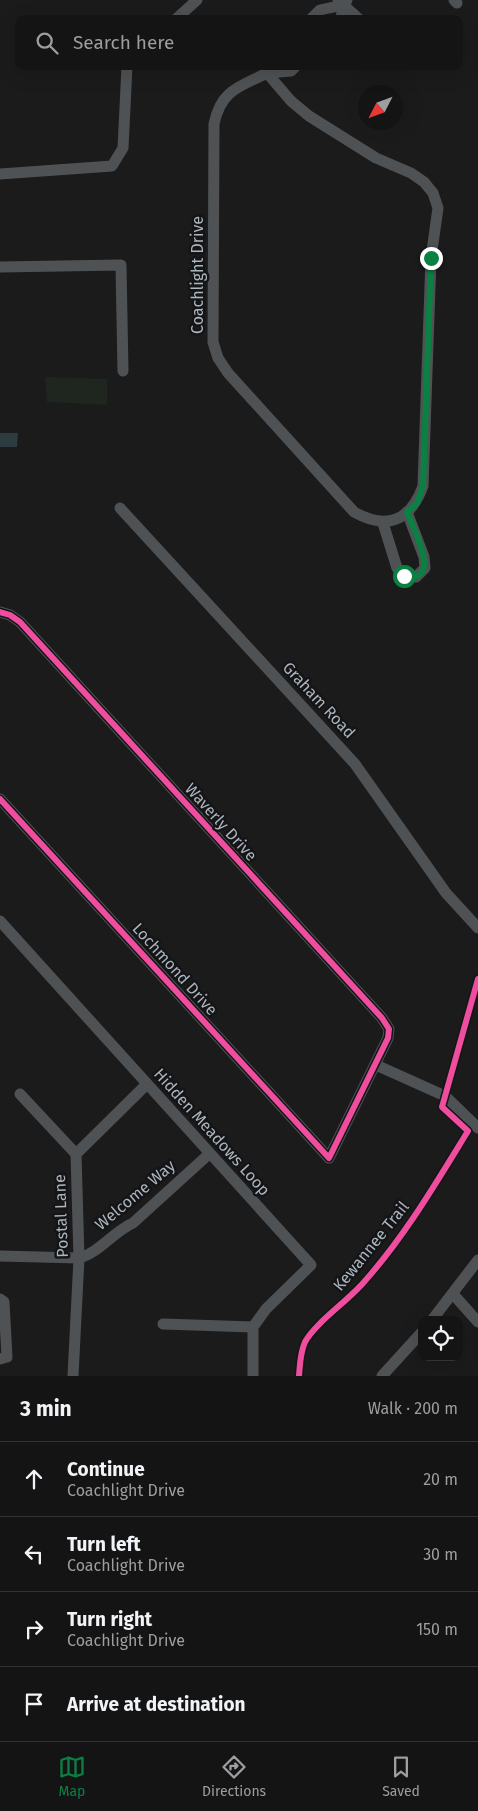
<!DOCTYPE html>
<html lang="en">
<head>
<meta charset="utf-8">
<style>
	:root { --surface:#141415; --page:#212122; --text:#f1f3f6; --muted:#9d9ea0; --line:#333334; --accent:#0b8043 }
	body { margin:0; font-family:"Fira Sans",sans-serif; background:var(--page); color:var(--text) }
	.controls { position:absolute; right:15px; bottom:15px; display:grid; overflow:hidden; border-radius:10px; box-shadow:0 5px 20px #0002 }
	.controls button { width:45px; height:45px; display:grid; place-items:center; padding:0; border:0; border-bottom:1px solid var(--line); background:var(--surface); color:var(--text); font:25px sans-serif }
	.compass { position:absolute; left:358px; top:85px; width:45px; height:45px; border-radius:50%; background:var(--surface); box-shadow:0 5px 20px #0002; rotate:228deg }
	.stop { position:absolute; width:15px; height:15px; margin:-11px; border:4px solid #0b8043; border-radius:50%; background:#fff }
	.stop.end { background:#0b8043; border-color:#fff; box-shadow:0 1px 5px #0008 }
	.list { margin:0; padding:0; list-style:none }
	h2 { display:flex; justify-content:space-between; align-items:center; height:65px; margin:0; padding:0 20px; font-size:21px }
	h2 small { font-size:16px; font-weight:400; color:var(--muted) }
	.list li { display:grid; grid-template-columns:32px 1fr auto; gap:15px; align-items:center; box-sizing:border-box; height:75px; padding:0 20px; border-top:1px solid var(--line) }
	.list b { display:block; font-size:19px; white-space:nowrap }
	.list p { margin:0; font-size:16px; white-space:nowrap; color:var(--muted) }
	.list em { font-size:16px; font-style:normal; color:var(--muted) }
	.icon { flex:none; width:28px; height:28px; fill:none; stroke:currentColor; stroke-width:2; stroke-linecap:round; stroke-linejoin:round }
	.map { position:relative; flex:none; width:478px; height:1376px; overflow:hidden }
	.search { position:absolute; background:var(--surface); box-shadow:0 5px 20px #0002; left:15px; right:15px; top:15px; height:55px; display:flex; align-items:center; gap:12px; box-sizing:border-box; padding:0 18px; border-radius:10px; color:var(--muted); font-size:19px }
	.sheet { height:365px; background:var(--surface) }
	nav { display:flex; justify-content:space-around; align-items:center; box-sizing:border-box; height:70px; border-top:1px solid var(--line); background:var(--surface); font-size:14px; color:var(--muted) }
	nav a { display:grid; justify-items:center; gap:2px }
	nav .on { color:var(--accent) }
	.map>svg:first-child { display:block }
</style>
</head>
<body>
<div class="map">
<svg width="478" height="1376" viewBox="0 0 478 1376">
	<rect width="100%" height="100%" fill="#1b1b1c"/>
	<path fill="#1f261f" d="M45 377 107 379V405L47 402Z"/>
	<path fill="#2c3c3f" d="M0 433H18L17 447H0Z"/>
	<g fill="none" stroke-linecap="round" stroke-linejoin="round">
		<g stroke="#4f5254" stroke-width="11">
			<path d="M338 0 359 19"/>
			<path d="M454 0 457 3"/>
			<path d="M176 19 197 0"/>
			<path d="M311 19 320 10 343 5"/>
			<path d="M341 19 343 5 347 0"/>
			<path d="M269 68 267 73 291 71 296 66"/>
			<path d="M267 73 291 101 309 116 376 158 411 173 424 182 433 193 438 208 431 258 423 486C410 522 386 530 354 512L228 373 218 358 213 342 214 124C221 90 239 87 267 73Z"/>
			<path d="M0 174 112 166 123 148 127 66"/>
			<path d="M0 267 121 265 123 371"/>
			<path d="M120 508 355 764 446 893 478 928"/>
			<path d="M383 523 397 568 404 576 416 577 425 568 424 557 407 512"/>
			<path d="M0 612 10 615 20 622 382 1018 389 1029 388 1038 329 1158 0 799"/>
			<path d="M0 921 311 1265 266 1309 253 1327V1376"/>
			<path d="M376 1065 445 1096 478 1128"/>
			<path d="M20 1094 76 1154"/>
			<path d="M0 1256 79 1258C99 1253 113 1232 133 1223L209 1154"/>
			<path d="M453 1294 478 1322"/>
			<path d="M0 1299 4 1302 7 1357 0 1359"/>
			<path d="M432 1320 478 1260"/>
			<path d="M163 1324 253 1327"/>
			<path d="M73 1376 79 1258 76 1154 147 1084"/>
			<path d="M382 1376 422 1332"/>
		</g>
		<defs>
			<g id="cycleway">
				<path d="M0 612 10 615 20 622 382 1018 389 1029 388 1038 329 1158 0 799"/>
				<path d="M299 1376C300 1364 300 1353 305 1342 315 1323 349 1300 364 1282 405 1236 436 1183 468 1131L442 1107 478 979"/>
			</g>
		</defs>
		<use href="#cycleway" stroke="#151518" stroke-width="9"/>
		<use href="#cycleway" stroke="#ef4d9e" stroke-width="6"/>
	</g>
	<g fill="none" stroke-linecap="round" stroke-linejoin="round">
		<path stroke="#0b8043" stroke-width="6" d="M404 576C444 585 413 528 407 512L417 503 423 486 431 258"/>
	</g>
	<g text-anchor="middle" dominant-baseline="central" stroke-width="5" stroke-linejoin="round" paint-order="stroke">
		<g font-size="16" fill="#abb6bd" stroke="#151518">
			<text transform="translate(197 275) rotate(-90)">Coachlight Drive</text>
			<text transform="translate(319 700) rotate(47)">Graham Road</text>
			<text transform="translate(221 822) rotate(48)">Waverly Drive</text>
			<text transform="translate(175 969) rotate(48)">Lochmond Drive</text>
			<text transform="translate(212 1132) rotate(48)">Hidden Meadows Loop</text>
			<text transform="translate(135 1195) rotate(-40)">Welcome Way</text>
			<text transform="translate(61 1216) rotate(-92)">Postal Lane</text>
			<text transform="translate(371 1246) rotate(-51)">Kewannee Trail</text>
		</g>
	</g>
</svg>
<div class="controls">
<button><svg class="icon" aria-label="locate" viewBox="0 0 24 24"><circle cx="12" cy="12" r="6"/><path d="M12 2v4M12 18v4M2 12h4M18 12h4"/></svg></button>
</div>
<svg class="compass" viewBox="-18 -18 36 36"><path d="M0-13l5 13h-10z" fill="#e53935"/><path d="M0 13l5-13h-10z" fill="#9d9ea0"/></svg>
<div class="stop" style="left:404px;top:576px"></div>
<div class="stop end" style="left:431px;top:258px"></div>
<div class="search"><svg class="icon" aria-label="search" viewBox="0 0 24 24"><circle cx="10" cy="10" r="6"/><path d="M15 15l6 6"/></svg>Search here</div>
</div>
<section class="sheet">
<h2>3 min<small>Walk · 200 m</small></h2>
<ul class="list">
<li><svg class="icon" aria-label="ahead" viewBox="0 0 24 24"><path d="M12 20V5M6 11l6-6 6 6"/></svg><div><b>Continue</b><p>Coachlight Drive</p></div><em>20 m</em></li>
<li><svg class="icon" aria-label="left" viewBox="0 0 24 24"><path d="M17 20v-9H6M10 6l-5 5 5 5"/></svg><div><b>Turn left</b><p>Coachlight Drive</p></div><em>30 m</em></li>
<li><svg class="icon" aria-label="right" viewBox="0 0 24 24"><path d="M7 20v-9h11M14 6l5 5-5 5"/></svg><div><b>Turn right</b><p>Coachlight Drive</p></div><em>150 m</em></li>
<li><svg class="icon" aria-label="arrive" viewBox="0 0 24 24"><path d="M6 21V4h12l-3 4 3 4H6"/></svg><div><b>Arrive at destination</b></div></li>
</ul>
</section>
<nav>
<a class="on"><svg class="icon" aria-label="map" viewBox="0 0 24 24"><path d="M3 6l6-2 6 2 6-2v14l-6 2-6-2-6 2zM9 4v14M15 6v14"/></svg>Map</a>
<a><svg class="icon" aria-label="directions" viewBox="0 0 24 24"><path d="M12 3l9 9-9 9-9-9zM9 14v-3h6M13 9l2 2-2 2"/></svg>Directions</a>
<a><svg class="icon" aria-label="saved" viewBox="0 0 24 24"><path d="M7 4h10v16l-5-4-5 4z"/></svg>Saved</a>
</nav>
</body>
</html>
